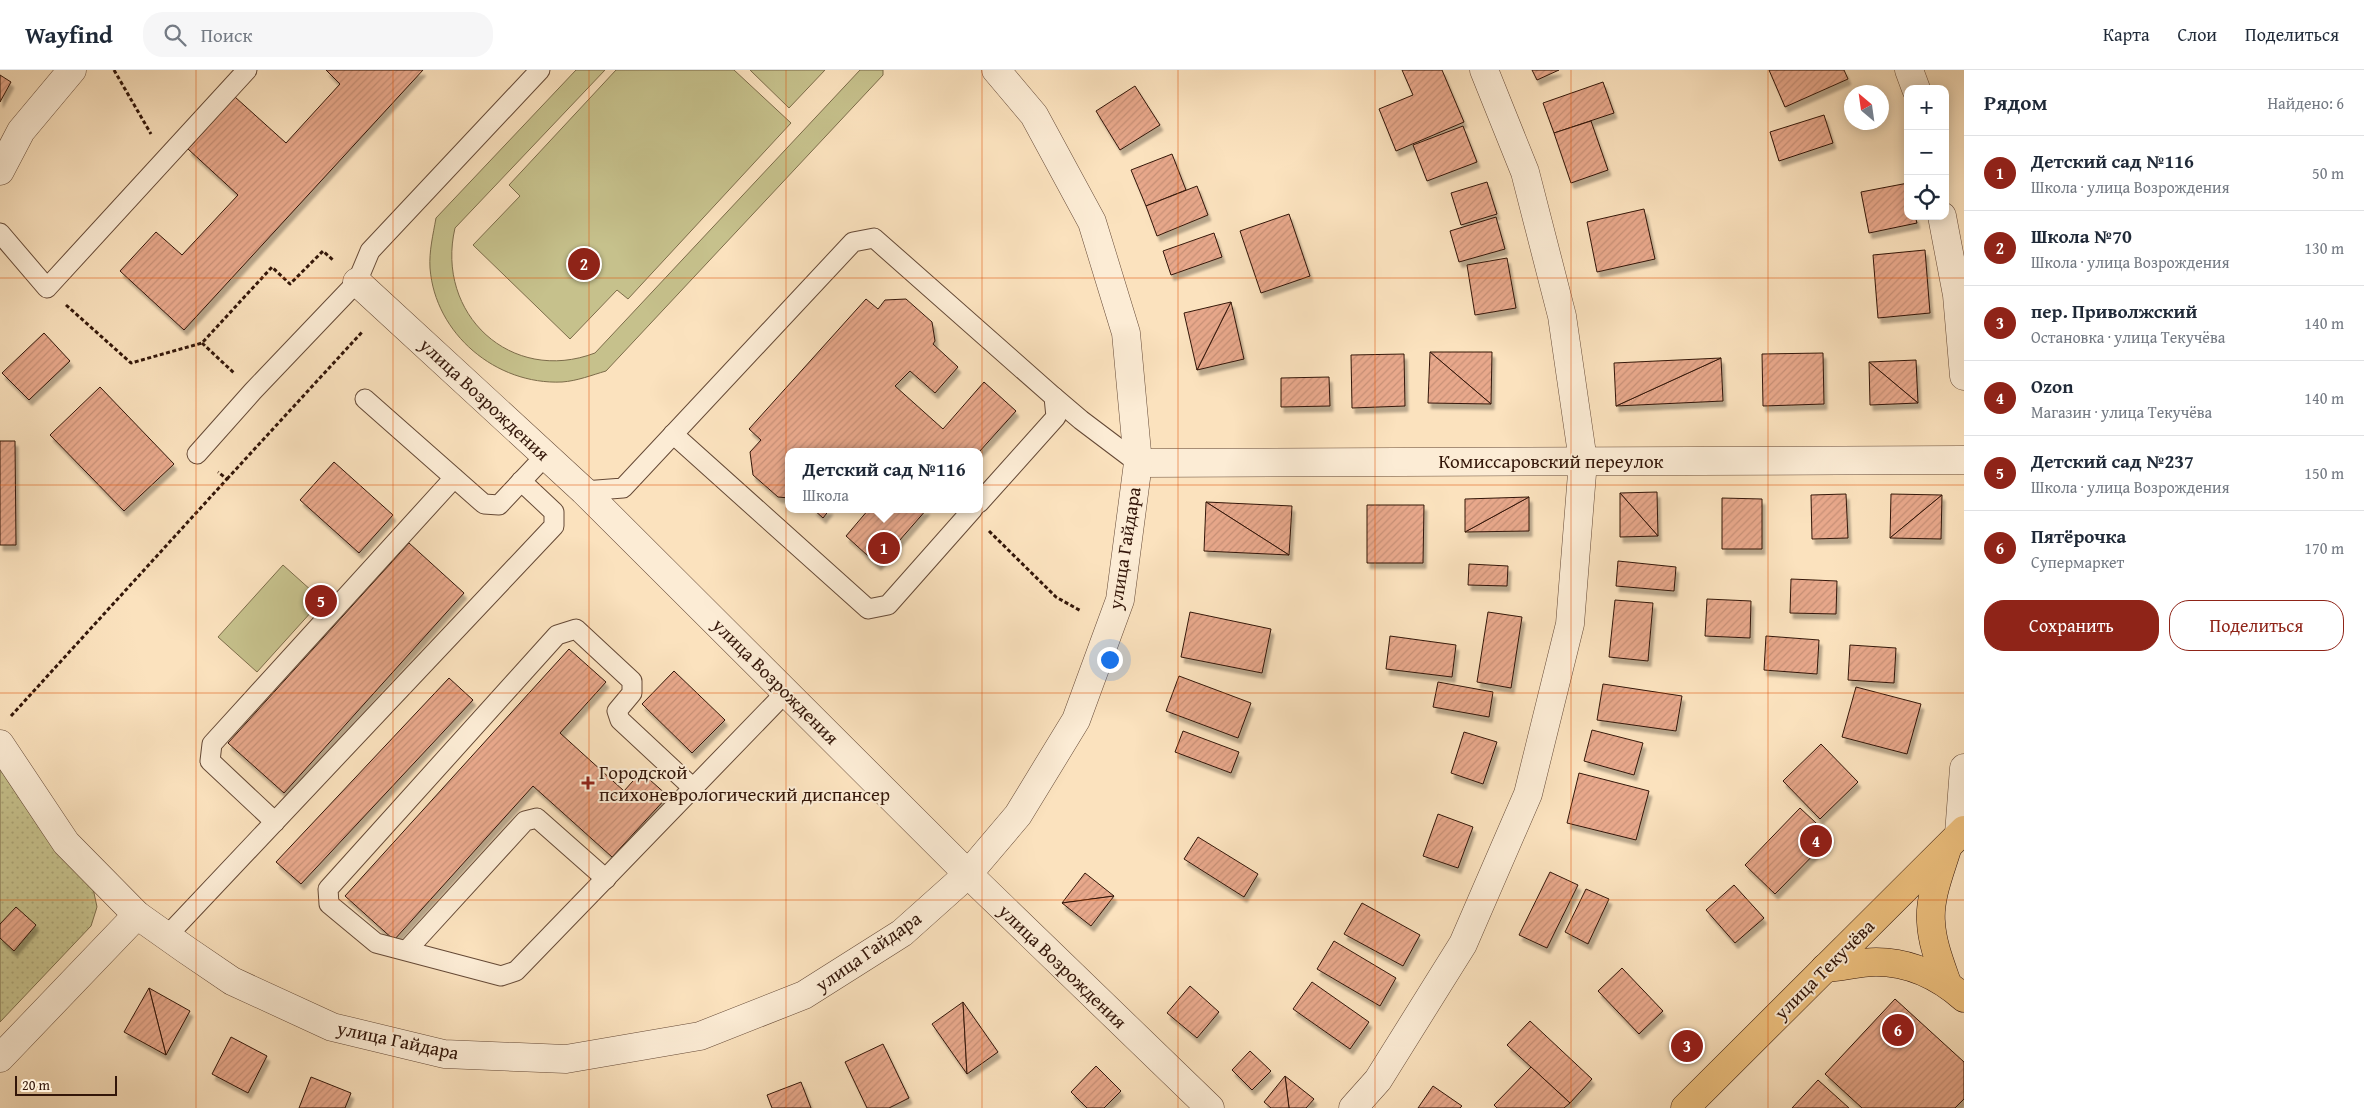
<!DOCTYPE html>
<html lang="ru">
<head>
<meta charset="utf-8">
<style>
	:root { --surface:#fff; --page:#f6f6f7; --text:#1f2937; --muted:#747a83; --line:#e0e1e3; --accent:#8f2418 }
	body { margin:0; font-family:"Gentium Book Plus",serif; background:var(--page); color:var(--text) }
	.controls { position:absolute; right:15px; top:15px; display:grid; overflow:hidden; border-radius:10px; box-shadow:0 2px 12px #0003 }
	.controls button { width:45px; height:45px; display:grid; place-items:center; padding:0; border:0; border-bottom:1px solid var(--line); background:var(--surface); color:var(--text); font:25px sans-serif }
	.compass { position:absolute; left:1844px; top:15px; width:45px; height:45px; border-radius:50%; background:var(--surface); box-shadow:0 2px 12px #0003; rotate:331deg }
	.scale { position:absolute; left:15px; bottom:12px; width:102px; box-sizing:border-box; padding-left:5px; border:2px solid #331609; border-top:0; font-size:14px; line-height:18px; white-space:nowrap; color:#331609; -webkit-text-stroke:4px #fcecd5; paint-order:stroke }
	.you { position:absolute; left:1109px; top:589px; width:18px; height:18px; margin:-12px; border:4px solid #fff; border-radius:50%; background:#1a73e8; box-shadow:0 0 0 8px #1a73e833 }
	.badge { display:grid; place-items:center; width:32px; height:32px; border-radius:50%; background:var(--accent); color:#fff; font-size:16px; font-weight:700 }
	.pin { position:absolute; translate:-50% -50%; border:2px solid #fff; box-shadow:0 1px 5px #0006 }
	.popup { position:absolute; left:785px; top:378px; width:198px; height:65px; box-sizing:border-box; display:grid; place-content:center; border-radius:10px; background:var(--surface); filter:drop-shadow(0 1px 4px #0005); font-size:16px; white-space:nowrap; color:var(--muted) }
	.popup b { font-size:19px; color:var(--text) }
	.popup::after { content:''; position:absolute; left:50%; top:100%; margin-left:-10px; border:10px solid transparent; border-top-color:var(--surface) }
	.list { margin:0; padding:0; list-style:none }
	h2 { display:flex; justify-content:space-between; align-items:center; height:65px; margin:0; padding:0 20px; font-size:21px }
	h2 small { font-size:16px; font-weight:400; color:var(--muted) }
	.list li { display:grid; grid-template-columns:32px 1fr auto; gap:15px; align-items:center; box-sizing:border-box; height:75px; padding:0 20px; border-top:1px solid var(--line) }
	.list b { display:block; font-size:19px; white-space:nowrap }
	.list p { margin:0; font-size:16px; white-space:nowrap; color:var(--muted) }
	.list em { font-size:16px; font-style:normal; color:var(--muted) }
	.actions { display:flex; gap:10px; padding:15px 20px }
	.actions a { flex:1; padding:11px 0; border:1px solid var(--accent); border-radius:20px; text-align:center; font-size:18px; color:var(--accent) }
	.actions .main { background:var(--accent); color:#fff }
	.icon { flex:none; width:28px; height:28px; fill:none; stroke:currentColor; stroke-width:2; stroke-linecap:round; stroke-linejoin:round }
	.map { position:relative; flex:none; width:1964px; height:1038px; overflow:hidden }
	header { display:flex; align-items:center; gap:30px; box-sizing:border-box; height:70px; padding:0 25px; background:var(--surface); border-bottom:1px solid var(--line) }
	header strong { font-size:24px }
	nav { display:flex; gap:28px; margin-inline-start:auto; font-size:18px }
	.search { width:350px; height:45px; background:var(--page); display:flex; align-items:center; gap:12px; box-sizing:border-box; padding:0 18px; border-radius:20px; color:var(--muted); font-size:19px }
	main { display:flex }
	aside { flex:1; background:var(--surface) }
	.map>svg:first-child { display:block }
</style>
</head>
<body>
<header>
<strong>Wayfind</strong>
<div class="search"><svg class="icon" aria-label="search" viewBox="0 0 24 24"><circle cx="10" cy="10" r="6"/><path d="M15 15l6 6"/></svg>Поиск</div>
<nav><a>Карта</a><a>Слои</a><a>Поделиться</a></nav>
</header>
<main>
<div class="map">
<svg width="1964" height="1038" viewBox="0 0 1964 1038">
	<defs>
		<pattern id="park-dots" width="8" height="8" patternUnits="userSpaceOnUse" patternTransform="scale(1.25)"><rect width="8" height="8" fill="#c6c18c"/><path d="M2 2h.1M6 6h.1" fill="none" stroke="#aba577" stroke-width="1.8" stroke-linecap="round"/></pattern>
		<pattern id="building-hatch" width="6" height="6" patternUnits="userSpaceOnUse" patternTransform="scale(1.25)"><rect width="6" height="6" fill="#e8a88b"/><path d="M-1 1l2-2M0 6l6-6M5 7l2-2" fill="none" stroke="#c79077"/></pattern>
		<filter id="shadow"><feDropShadow dx="3" dy="5.5" stdDeviation="1" flood-color="#0004"/></filter>
	</defs>
	<rect width="100%" height="100%" fill="#fbe2be"/>
	<filter id="stains"><feTurbulence type="fractalNoise" baseFrequency=".004" numOctaves="4"/><feColorMatrix values="0 0 0 0 .2 0 0 0 0 .09 0 0 0 0 .02 0 0 0 .5 -.17"/></filter>
	<radialGradient id="worn" r=".72"><stop offset=".6" stop-color="#630" stop-opacity="0"/><stop offset="1" stop-color="#630" stop-opacity=".3"/></radialGradient>
	<path fill="url(#park-dots)" stroke="#7c6c4a" d="M0 693 91 809 97 837 91 856 0 952Z"/>
	<g fill="#c6c18c" stroke="#7c6c4a">
		<path d="M576 0H605L455 158C435 244 511 315 595 283L860 0H883V5L606 301C592 305 577 311 562 312 496 315 435 264 430 198 429 181 433 165 436 148Z"/>
		<path d="M616 0H734L791 53 628 229 617 220 570 269 473 175 520 126 509 115Z"/>
		<path d="M750 0H825L789 38Z"/>
		<path d="M283 495 322 530 257 602 218 567Z"/>
	</g>
	<g fill="url(#building-hatch)" stroke="#331609" filter="url(#shadow)">
		<path d="M326 0H423L184 260 120 201 156 162 182 185 238 125 188 79 235 27 286 73 340 14Z"/>
		<path d="M1402 0H1442L1464 52 1396 81 1379 39 1413 25Z"/>
		<path d="M1532 0H1559L1537 10Z"/>
		<path d="M1769 0H1844L1848 9 1785 37Z"/>
		<path d="M0 5 11 12 0 32Z"/>
		<path d="M1603 12 1614 43 1554 63 1543 33Z"/>
		<path d="M1135 16 1160 55 1120 80 1096 41Z"/>
		<path d="M1824 45 1833 73 1779 91 1770 62Z"/>
		<path d="M1591 51 1608 100 1571 113 1554 63Z"/>
		<path d="M1463 56 1477 92 1427 111 1413 75Z"/>
		<path d="M1172 84 1186 120 1146 136 1131 100Z"/>
		<path d="M1487 112 1497 144 1461 155 1451 123Z"/>
		<path d="M1908 113V146H1915L1917 153 1869 163 1861 122Z"/>
		<path d="M1197 116 1208 145 1157 166 1146 136Z"/>
		<path d="M1644 139 1655 189 1597 202 1587 152Z"/>
		<path d="M1289 144 1310 206 1261 223 1240 161Z"/>
		<path d="M1496 147 1505 179 1459 192 1450 161Z"/>
		<path d="M1214 163 1222 187 1171 205 1163 181Z"/>
		<path d="M1925 180 1930 243 1878 248 1873 185Z"/>
		<path d="M1507 188 1516 238 1475 245 1467 195Z"/>
		<path d="M866 229 878 239 885 230 906 229 932 252 935 271 933 274 958 297 935 323 910 301 895 316 943 359 984 312 1016 341 979 382H789V428L778 427 753 405 750 382 761 370 749 359Z"/>
		<path d="M1231 232 1244 289 1197 300Z"/>
		<path d="M1231 232 1197 300 1184 243Z"/>
		<path d="M44 263 70 291 29 330 2 303Z"/>
		<path d="M1430 282H1492L1491 334Z"/>
		<path d="M1430 282 1491 334 1428 333Z"/>
		<path d="M1823 283 1824 334 1763 336 1762 284Z"/>
		<path d="M1404 284 1405 336 1352 338 1351 285Z"/>
		<path d="M1721 288 1723 331 1616 336Z"/>
		<path d="M1721 288 1616 336 1614 293Z"/>
		<path d="M1916 290 1918 333 1869 292Z"/>
		<path d="M1869 292 1918 333 1870 335Z"/>
		<path d="M1329 307 1330 336 1281 337V308Z"/>
		<path d="M100 317 174 394 124 441 50 365Z"/>
		<path d="M0 371H15L16 475H0Z"/>
		<path d="M334 392 393 445 359 483 300 430Z"/>
		<path d="M1657 422 1658 466 1620 423Z"/>
		<path d="M1620 423 1658 466 1620 467Z"/>
		<path d="M1846 424 1848 468 1812 469 1811 425Z"/>
		<path d="M1891 424 1942 425 1890 468Z"/>
		<path d="M1942 425 1941 469 1890 468Z"/>
		<path d="M1529 427V461L1465 462Z"/>
		<path d="M1529 427 1465 462V429Z"/>
		<path d="M1722 428 1762 429V479H1722Z"/>
		<path d="M1206 432 1292 436 1289 485Z"/>
		<path d="M1206 432 1289 485 1204 481Z"/>
		<path d="M1367 435H1424L1423 493H1367Z"/>
		<path d="M813 439H830L823 448Z"/>
		<path d="M869 439H927L878 495 846 466Z"/>
		<path d="M409 473 464 523 284 723 228 673Z"/>
		<path d="M1618 491 1676 497 1674 521 1616 516Z"/>
		<path d="M1469 494 1508 496 1507 516 1468 515Z"/>
		<path d="M1791 509 1837 511 1836 544 1790 543Z"/>
		<path d="M1707 529 1751 531 1750 568 1705 566Z"/>
		<path d="M1615 530 1653 533 1648 591 1609 587Z"/>
		<path d="M1190 542 1271 559 1262 603 1181 587Z"/>
		<path d="M1488 542 1522 547 1511 618 1477 612Z"/>
		<path d="M1390 566 1456 575 1452 607 1386 599Z"/>
		<path d="M1766 566 1819 570 1817 604 1764 600Z"/>
		<path d="M1850 575 1896 578 1894 613 1848 610Z"/>
		<path d="M569 579 606 612 560 663 624 721 641 702 668 726 612 787 533 716 394 870 345 826Z"/>
		<path d="M674 601 725 650 692 683 642 634Z"/>
		<path d="M1179 606 1251 633 1238 668 1166 641Z"/>
		<path d="M449 608 473 630 301 814 276 792Z"/>
		<path d="M1438 612 1493 622 1489 647 1433 637Z"/>
		<path d="M1603 614 1682 626 1676 661 1597 650Z"/>
		<path d="M1856 617 1921 634 1907 684 1842 667Z"/>
		<path d="M1592 660 1643 673 1634 705 1584 691Z"/>
		<path d="M1183 661 1239 682 1231 703 1175 682Z"/>
		<path d="M1464 662 1497 672 1483 714 1451 703Z"/>
		<path d="M1821 674 1858 712 1820 749 1783 711Z"/>
		<path d="M1579 703 1649 721 1636 770 1567 753Z"/>
		<path d="M1800 738 1831 767 1775 824 1745 795Z"/>
		<path d="M1438 744 1473 757 1458 798 1423 786Z"/>
		<path d="M1198 767 1258 804 1244 827 1184 789Z"/>
		<path d="M1550 802 1578 815 1547 878 1519 865Z"/>
		<path d="M1085 803 1114 826 1062 833Z"/>
		<path d="M1734 815 1764 848 1735 873 1706 840Z"/>
		<path d="M1586 819 1609 829 1588 874 1565 862Z"/>
		<path d="M1114 826 1091 856 1062 833Z"/>
		<path d="M1362 833 1420 865 1403 896 1344 864Z"/>
		<path d="M16 837 36 855 14 881 0 868V854Z"/>
		<path d="M1334 871 1396 908 1380 936 1317 899Z"/>
		<path d="M1622 898 1663 941 1639 964 1598 921Z"/>
		<path d="M1312 912 1369 952 1350 979 1293 939Z"/>
		<path d="M1190 916 1219 942 1197 968 1167 943Z"/>
		<path d="M149 918 190 941 166 985Z"/>
		<path d="M149 918 166 985 124 962Z"/>
		<path d="M1895 929 1964 992V1029L1955 1038H1862L1825 1004Z"/>
		<path d="M963 932 967 1004 932 954Z"/>
		<path d="M963 932 998 982 967 1004Z"/>
		<path d="M1530 951 1592 1009 1570 1033 1507 975Z"/>
		<path d="M231 967 267 986 248 1023 212 1004Z"/>
		<path d="M883 974 909 1028 889 1038H867L845 992Z"/>
		<path d="M1250 981 1271 1001 1252 1020 1232 1000Z"/>
		<path d="M1096 996 1121 1021 1104 1038H1087L1071 1022Z"/>
		<path d="M1531 997 1570 1033 1564 1038H1497L1494 1035Z"/>
		<path d="M1285 1006 1314 1029 1306 1038H1289Z"/>
		<path d="M1285 1006 1289 1038H1271L1264 1032Z"/>
		<path d="M311 1007 351 1023 345 1038H299Z"/>
		<path d="M1818 1010 1849 1038H1792Z"/>
		<path d="M801 1012 811 1038H772L767 1025Z"/>
		<path d="M1433 1016 1462 1036 1460 1038H1418Z"/>
	</g>
	<g fill="none" stroke-linecap="round" stroke-linejoin="round">
		<defs>
			<g id="service">
				<path d="M0 163 47 218 247 0"/>
				<path d="M1054 327 1081 350 1138 393"/>
				<path d="M365 329 484 434 499 435 546 385"/>
				<path d="M673 364 868 539 888 535 973 439"/>
				<path d="M197 384 253 321 357 212 370 181 540 0"/>
				<path d="M584 421 623 418 853 172 874 168 1054 327 1056 347 979 433"/>
				<path d="M693 718 620 650 617 641 632 623V611L576 559 557 565 328 819 329 834 376 873 501 906 516 901 786 622"/>
				<path d="M275 752 210 691 212 674 454 408"/>
				<path d="M167 866 554 456V442L521 411"/>
				<path d="M407 880 525 751 537 748 606 809"/>
			</g>
			<g id="minor">
				<path d="M1909 0 1916 19"/>
				<path d="M0 101 21 61 72 0"/>
				<path d="M1942 146 1957 225 1964 306"/>
				<path d="M357 212 584 421 968 804 1210 1038"/>
				<path d="M1138 393 1964 390"/>
				<path d="M0 674 66 773 137 845 185 879 232 911 332 957 444 984 566 989 700 966 804 925 902 863 968 804 1018 745 1076 650 1120 530 1138 393 1126 263 1092 152 1034 45 996 0"/>
				<path d="M1959 764 1964 698"/>
				<path d="M0 988 137 845"/>
				<path d="M1353 1038 1378 1010 1463 874 1528 724 1570 554 1583 391 1562 246 1525 102 1484 0"/>
			</g>
			<g id="primary">
				<path d="M1825 898C1842 897 1859 892 1876 892 1910 892 1939 906 1964 928"/>
				<path d="M1947 913C1940 893 1932 873 1931 852 1929 828 1940 802 1947 779"/>
				<path d="M1685 1038 1964 760"/>
			</g>
		</defs>
		<use href="#service" stroke="#654936" stroke-width="21"/>
		<use href="#minor" stroke="#654936" stroke-width="29"/>
		<use href="#primary" stroke="#331609" stroke-width="29"/>
		<g stroke="#331609" stroke-width="3" stroke-dasharray="4 2.5" stroke-linecap="butt">
			<path d="M114 0 151 64"/>
			<path d="M66 235 131 293 202 273 272 197 290 214 323 181 334 191"/>
			<path d="M202 273 234 303"/>
			<path d="M227 409 363 261"/>
			<path d="M989 461 1056 527 1081 541"/>
			<path d="M11 646 227 409 218 402"/>
		</g>
		<use href="#service" stroke="#fcecd5" stroke-width="19"/>
		<use href="#minor" stroke="#fcecd5" stroke-width="28"/>
		<use href="#primary" stroke="#eec17f" stroke-width="28"/>
	</g>
	<path fill="none" stroke="#df560c" stroke-width="1" stroke-opacity="0.55" d="M196 0V1038M393 0V1038M589 0V1038M786 0V1038M982 0V1038M1178 0V1038M1375 0V1038M1571 0V1038M1768 0V1038M0 208H1964M0 415H1964M0 623H1964M0 830H1964"/>
	<path fill="#8f2418" stroke="#fcecd5" stroke-width="2" d="M585.5 705.5h5v5h5v5h-5v5h-5v-5h-5v-5h5z"/>
	<g text-anchor="middle" dominant-baseline="central" stroke-width="4" stroke-linejoin="round" paint-order="stroke">
		<g font-size="19" fill="#331609" stroke="#fcecd5">
			<text transform="translate(485 329) rotate(43)">улица Возрождения</text>
			<text x="1551" y="391">Комиссаровский переулок</text>
			<text transform="translate(1124 478) rotate(-81)">улица Гайдара</text>
			<text transform="translate(776 611) rotate(45)">улица Возрождения</text>
			<text transform="translate(868 881) rotate(-35)">улица Гайдара</text>
			<text transform="translate(1063 896) rotate(44)">улица Возрождения</text>
			<text transform="translate(1824 899) rotate(-45)">улица Текучёва</text>
			<text transform="translate(398 970) rotate(12)">улица Гайдара</text>
		</g>
		<g font-size="19" fill="#331609" stroke="#fcecd5" text-anchor="start">
			<text x="599" y="702">Городской<tspan x="599" dy="22">психоневрологический диспансер</tspan></text>
		</g>
	</g>
	<rect width="100%" height="100%" filter="url(#stains)"/>
	<rect width="100%" height="100%" fill="url(#worn)"/>
</svg>
<div class="controls">
<button>+</button>
<button>−</button>
<button><svg class="icon" aria-label="locate" viewBox="0 0 24 24"><circle cx="12" cy="12" r="6"/><path d="M12 2v4M12 18v4M2 12h4M18 12h4"/></svg></button>
</div>
<svg class="compass" viewBox="-18 -18 36 36"><path d="M0-13l5 13h-10z" fill="#e53935"/><path d="M0 13l5-13h-10z" fill="#747a83"/></svg>
<div class="scale">20 m</div>
<div class="you"></div>
<div class="pin badge" style="left:884px;top:478px">1</div>
<div class="popup"><b>Детский сад №116</b>Школа</div>
<div class="pin badge" style="left:584px;top:194px">2</div>
<div class="pin badge" style="left:1687px;top:976px">3</div>
<div class="pin badge" style="left:1816px;top:771px">4</div>
<div class="pin badge" style="left:321px;top:531px">5</div>
<div class="pin badge" style="left:1898px;top:960px">6</div>
</div>
<aside>
<h2>Рядом<small>Найдено: 6</small></h2>
<ul class="list">
<li><span class="badge">1</span><div><b>Детский сад №116</b><p>Школа · улица Возрождения</p></div><em>50 m</em></li>
<li><span class="badge">2</span><div><b>Школа №70</b><p>Школа · улица Возрождения</p></div><em>130 m</em></li>
<li><span class="badge">3</span><div><b>пер. Приволжский</b><p>Остановка · улица Текучёва</p></div><em>140 m</em></li>
<li><span class="badge">4</span><div><b>Ozon</b><p>Магазин · улица Текучёва</p></div><em>140 m</em></li>
<li><span class="badge">5</span><div><b>Детский сад №237</b><p>Школа · улица Возрождения</p></div><em>150 m</em></li>
<li><span class="badge">6</span><div><b>Пятёрочка</b><p>Супермаркет</p></div><em>170 m</em></li>
</ul>
<div class="actions"><a class="main">Сохранить</a><a>Поделиться</a></div>
</aside>
</main>
</body>
</html>
